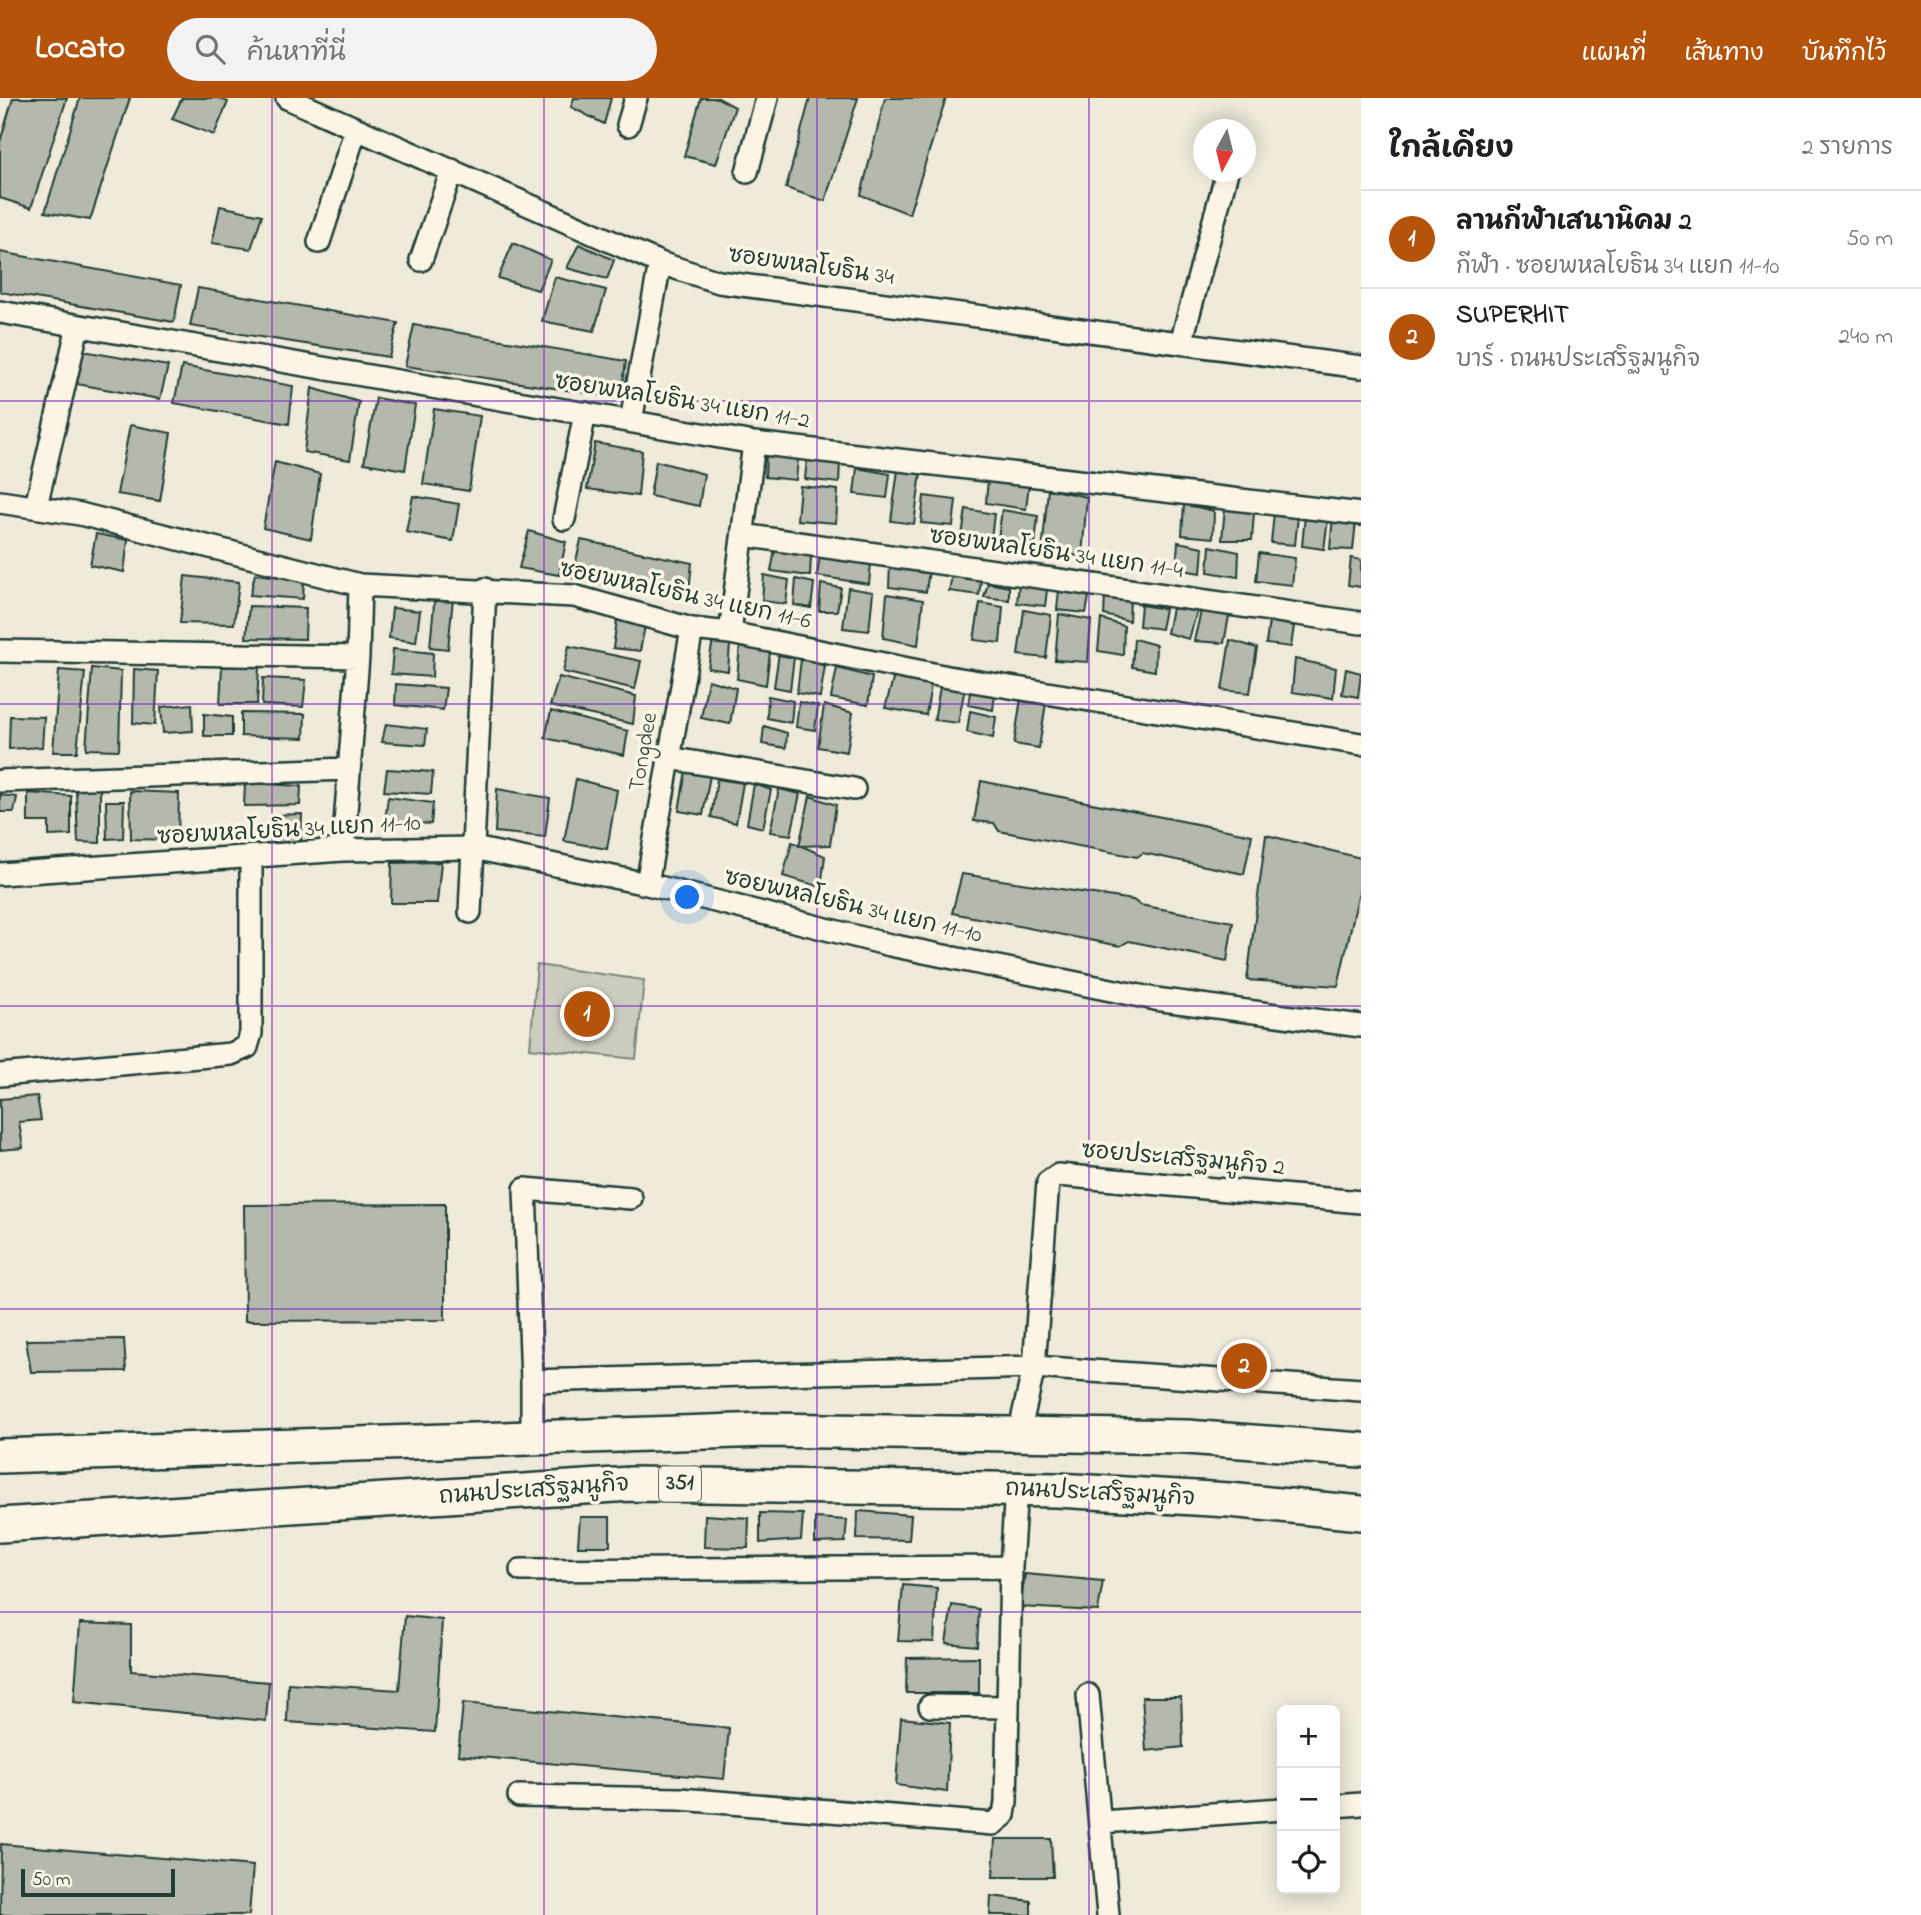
<!DOCTYPE html>
<html lang="th">
<head>
<meta charset="utf-8">
<style>
	body { margin:0; font-family:"Indie Flower","Playpen Sans Thai",sans-serif; background:#f2f2f2; color:#202124 }
	.controls { position:absolute; right:21px; bottom:21px; display:grid; overflow:hidden; border-radius:10px; box-shadow:0 4px 18px #0003 }
	.controls button { width:63px; height:63px; display:grid; place-items:center; padding:0; border:0; border-bottom:2px solid #e0e0e0; background:#fff; color:#202124; font:35px sans-serif }
	.compass { position:absolute; left:1193px; top:21px; width:63px; height:63px; border-radius:50%; background:#fff; box-shadow:0 4px 18px #0003; rotate:187deg }
	.scale { position:absolute; left:21px; bottom:18px; width:154px; box-sizing:border-box; padding-left:7px; border:4px solid #1f3d34; border-top:0; font-size:19px; line-height:24px; white-space:nowrap; color:#1f3d34; -webkit-text-stroke:5px #fcf5e5; paint-order:stroke }
	.you { position:absolute; left:688px; top:800px; width:24px; height:24px; margin:-18px; border:5px solid #fff; border-radius:50%; background:#1a73e8; box-shadow:0 0 0 10px #1a73e833 }
	.badge { display:grid; place-items:center; width:46px; height:46px; border-radius:50%; background:#b45309; color:#fff; font-size:23px; font-weight:700 }
	.pin { position:absolute; translate:-50% -50%; border:4px solid #fff; box-shadow:0 2px 7px #0006 }
	.list { margin:0; padding:0; list-style:none }
	h2 { display:flex; justify-content:space-between; align-items:center; height:91px; margin:0; padding:0 28px; font-size:30px }
	h2 small { font-size:23px; font-weight:400; color:#757577 }
	.list li { display:grid; grid-template-columns:46px 1fr auto; gap:21px; align-items:center; box-sizing:border-box; height:98px; padding:0 28px; border-top:2px solid #e0e0e0 }
	.list b { display:block; font-size:26px; white-space:nowrap }
	.list p { margin:0; font-size:23px; white-space:nowrap; color:#757577 }
	.list em { font-size:23px; font-style:normal; color:#757577 }
	.icon { flex:none; width:38px; height:38px; fill:none; stroke:currentColor; stroke-width:2; stroke-linecap:round; stroke-linejoin:round }
	.map { position:relative; flex:none; width:1361px; height:1817px; overflow:hidden }
	header { display:flex; align-items:center; gap:42px; box-sizing:border-box; height:98px; padding:0 35px; background:#b45309; color:#fff }
	header strong { font-size:33px }
	nav { display:flex; gap:38px; margin-inline-start:auto; font-size:24px }
	.search { width:490px; height:63px; background:#f2f2f2; display:flex; align-items:center; gap:18px; box-sizing:border-box; padding:0 24px; border-radius:38px; color:#757577; font-size:26px }
	main { display:flex }
	aside { flex:1; background:#fff }
	.map>svg:first-child { display:block }
</style>
</head>
<body>
<header>
<strong>Locato</strong>
<div class="search"><svg class="icon" aria-label="search" viewBox="0 0 24 24"><circle cx="10" cy="10" r="6"/><path d="M15 15l6 6"/></svg>ค้นหาที่นี่</div>
<nav><a>แผนที่</a><a>เส้นทาง</a><a>บันทึกไว้</a></nav>
</header>
<main>
<div class="map">
<svg width="1361" height="1817" viewBox="0 0 1361 1817">
	<rect width="100%" height="100%" fill="#efeada"/>
	<filter id="ink" filterUnits="userSpaceOnUse"><feTurbulence type="fractalNoise" baseFrequency=".0143" numOctaves="2"/><feDisplacementMap in="SourceGraphic" scale="14" xChannelSelector="R" yChannelSelector="G"/><feConvolveMatrix kernelMatrix="1 2 1 2 8 2 1 2 1" color-interpolation-filters="sRGB"/></filter>
	<g filter="url(#ink)">
		<path fill="#cccdbf" stroke="#76857a" stroke-width="2" d="M537,867L644,882L636,961L530,950Z"/>
		<path fill="#b5b9ad" stroke="#1f3d34" stroke-width="2" d="M13,0H67L31,110L0,100V44Z
			M80,0H130L90,122L45,114Z
			M182,0H219L228,4L214,37L172,21Z
			M574,0H611L604,26L571,9Z
			M701,0H718L735,9L716,66L684,58Z
			M810,0H858L825,103L786,90Z
			M885,0H946L909,116L861,97Z
			M220,108L262,117L251,151L212,145Z
			M513,145L551,162L538,192L498,180Z
			M579,146L614,162L607,181L567,170Z
			M0,154L181,187L174,224L0,194Z
			M555,179L606,192L594,233L542,223Z
			M198,190L398,225L389,259L190,228Z
			M414,227L626,263L621,300L405,268Z
			M83,253L168,268L160,301L77,286Z
			M182,268L293,288L289,326L174,305Z
			M312,290L359,304L350,362L304,354Z
			M376,300L415,307L405,372L364,365Z
			M434,311L480,318L469,393L423,386Z
			M130,327L171,335L160,403L117,396Z
			M595,345L642,353L638,398L587,391Z
			M766,356L798,361L796,382L765,379Z
			M807,360L840,364L839,385L805,381Z
			M656,363L704,376L699,408L650,398Z
			M275,364L320,376L311,441L263,430Z
			M857,370L890,376L887,400L854,396Z
			M898,372L921,375L914,426L891,423Z
			M988,380L1029,385L1026,411L986,405Z
			M800,388L838,392L836,425L797,422Z
			M1048,391L1087,399L1082,458L1042,455Z
			M413,398L459,406L453,443L406,434Z
			M924,398L956,402L953,428L921,425Z
			M1184,406L1214,413L1213,440L1182,437Z
			M1225,409L1254,414L1252,442H1222Z
			M966,411L994,416L991,441L962,438Z
			M1002,412L1038,418L1035,446L998,441Z
			M1274,415L1298,418L1295,447L1271,445Z
			M1305,418L1328,421L1324,451L1302,448Z
			M1333,418L1356,423L1353,452L1330,451Z
			M529,433L566,444L559,477L519,470Z
			M96,436L128,442L124,474L90,467Z
			M581,442L692,465L688,502L572,480Z
			M1178,444L1203,449L1201,475L1176,471Z
			M1210,448L1239,454L1238,479L1208,474Z
			M775,452L811,458L810,478L771,473Z
			M1259,455L1295,460L1292,487L1256,483Z
			M820,457L871,464L869,486L817,478Z
			M1351,460L1361,462V489L1348,487Z
			M890,466L929,472L926,494L889,489Z
			M255,476L304,482L303,501L250,497Z
			M764,477L789,482L786,506L762,503Z
			M185,478L239,484L234,526L180,525Z
			M952,478L981,482L979,497L949,493Z
			M796,481L814,485L811,510L794,507Z
			M988,485L1009,489V502L984,499Z
			M1019,485L1047,492L1045,508L1017,505Z
			M821,486L841,490L837,513H819Z
			M848,490L873,494L869,533L843,530Z
			M1059,492L1089,499L1086,515L1057,512Z
			M435,496L453,500L448,551L430,549Z
			M887,496L923,502L918,547L883,540Z
			M1105,497L1130,502L1129,523L1104,517Z
			M980,505L1003,509L1000,545L974,542Z
			M1141,507L1165,511L1161,531L1139,528Z
			M249,508L306,510L305,541L246,540Z
			M392,510L420,513L416,544L389,540Z
			M1172,510L1197,513L1189,541L1167,535Z
			M1024,512L1051,517L1046,560L1018,557Z
			M1201,513L1229,518L1224,545L1194,543Z
			M1059,516L1091,522L1088,564L1055,562Z
			M1101,521L1124,528L1123,557L1098,553Z
			M617,522L645,528L640,553L613,550Z
			M1269,523L1294,528L1291,549L1266,546Z
			M1134,541L1156,547L1155,573L1132,569Z
			M713,542L730,546L728,573L708,570Z
			M1230,542L1257,550L1250,595L1222,592Z
			M569,548L641,563L635,591L563,574Z
			M740,548L770,554L766,587L737,581Z
			M393,551L433,555L432,579L391,576Z
			M779,555L794,559L790,592L774,589Z
			M801,561L825,568L820,599L797,595Z
			M1295,561L1336,570L1333,600L1292,594Z
			M222,569H259L257,606H220Z
			M92,570L121,573L119,652L86,651Z
			M837,570L872,579L868,607L831,600Z
			M134,571L158,573L155,627L133,625Z
			M1346,571L1361,575L1358,599L1342,596Z
			M59,572L85,574L77,654H53Z
			M894,578L931,587L926,617L885,610Z
			M559,579L636,598L633,626L550,608Z
			M263,580L306,582L303,609L262,607Z
			M708,582L736,590L730,626L701,620Z
			M941,584L965,590L958,625L934,622Z
			M396,586L446,590L443,612L395,607Z
			M971,589L995,595L993,612L968,607Z
			M768,598L793,603L791,625L767,620Z
			M1021,600L1046,605L1039,650L1014,646Z
			M799,604L818,608L815,632L796,629Z
			M192,606L193,633L163,635L161,609Z
			M824,607L853,615L847,654L818,649Z
			M551,613L628,633L624,657L545,640Z
			M970,613L996,619L993,640L967,634Z
			M241,615L305,616L304,640L241,638Z
			M204,616L232,619V638H204Z
			M10,618L44,619L42,649L9,651Z
			M386,626L427,631L425,647L382,644Z
			M764,628L787,635L786,650L762,646Z
			M387,671L433,674L431,696L384,693Z
			M686,672L710,677L703,717L679,713Z
			M576,681L617,692L607,751L564,743Z
			M717,681L743,685L736,725L711,719Z
			M981,683L1252,737L1244,776L1143,755L1137,759L999,733L994,725L974,723Z
			M245,685L301,688L300,707L244,708Z
			M754,686L771,692L763,730L747,726Z
			M100,691V745L78,744L76,692Z
			M497,691L550,700L545,739L495,734Z
			M779,691L800,696L791,737L770,734Z
			M130,693L179,695L178,742L131,741Z
			M28,695L71,698V737L49,738V724H28Z
			M0,697L17,699L14,714H0Z
			M810,698L836,707L830,747L799,748Z
			M388,699L433,705L431,726L385,723Z
			M106,703H124L123,740L107,741Z
			M302,716L301,745L273,746V717Z
			M1266,737L1361,760V785L1338,888L1247,882Z
			M792,744L825,758L821,789L783,778Z
			M441,764L437,805H391L392,765Z
			M962,776L1133,802L1140,807L1233,824L1227,863L1129,843L1120,848L952,815Z
			M37,998L41,1022L19,1024L23,1050L0,1052V1001Z
			M445,1106V1222L245,1223L244,1107Z
			M124,1241L126,1273L31,1274L26,1242Z
			M858,1413L911,1417L909,1442L857,1441Z
			M760,1415L803,1416L801,1442L760,1445Z
			M705,1417L749,1420L748,1450L704,1449Z
			M580,1419H610V1448H578Z
			M815,1420L847,1422L845,1444L815,1445Z
			M1025,1476L1103,1483L1098,1513L1020,1509Z
			M903,1487L937,1490L934,1544L898,1543Z
			M952,1507L979,1511L977,1548L946,1545Z
			M405,1518L442,1522L435,1634L287,1624L288,1585L399,1592Z
			M80,1525L131,1527V1573L269,1584L266,1623L74,1604Z
			M979,1559V1595H906L907,1560Z
			M1142,1599H1181L1183,1649L1146,1653Z
			M463,1605L729,1630L724,1681L458,1657Z
			M901,1620L950,1625L947,1694L896,1687Z
			M995,1741H1051L1053,1779H993Z
			M1,1746L253,1768L249,1817H0Z
			M991,1798L1031,1803V1817H990Z"/>
		<g fill="none" stroke-linecap="round" stroke-linejoin="round">
			<defs>
				<path id="street" d="M287,0L660,165L719,184L1361,269
					M628,27L636,0
					M747,74L767,0
					M319,144L356,31
					M421,162L452,72
					M0,214L754,345L1361,416
					M1181,245L1227,74
					M631,323L660,165
					M0,404L80,416L360,487L574,498L692,531L730,535L948,579L1361,646
					M36,408L78,228
					M564,421L585,315
					M743,437L1361,525
					M730,535L754,345
					M0,553L358,559
					M669,660L854,691
					M0,683L349,671
					M343,752L358,559L360,487
					M0,776L343,752L474,750L647,786L890,847L1062,882L1155,901L1361,928
					M647,786L692,531
					M470,814L485,491
					M0,977L231,956L247,949L251,935V761
					M532,1283L525,1091L631,1100
					M1019,1336L1034,1269L1048,1084L1058,1077L1361,1104
					M532,1341V1283L1034,1269L1361,1292
					M521,1472L1011,1469
					M1088,1597L1108,1817
					M930,1608L1007,1609
					M519,1698L680,1701L993,1726L1004,1717L1006,1704L1011,1469L1016,1390
					M1335,1708L1361,1706
					M1102,1724L1282,1711"/>
				<path id="primary" d="M0,1358L767,1332L1187,1339L1361,1352
					M0,1427L631,1386L1057,1392L1229,1402L1361,1415"/>
			</defs>
			<use href="#street" stroke="#1f3d34" stroke-width="26"/>
			<use href="#primary" stroke="#1f3d34" stroke-width="38"/>
			<use href="#street" stroke="#fcf5e5" stroke-width="21"/>
			<use href="#primary" stroke="#fcf5e5" stroke-width="33"/>
		</g>
	</g>
	<path fill="none" stroke="#7b2cbf" stroke-width="2" stroke-opacity="0.55" d="M272,0V1817M544,0V1817M817,0V1817M1089,0V1817M0,303H1361M0,606H1361M0,908H1361M0,1211H1361M0,1514H1361"/>
	<g text-anchor="middle" dominant-baseline="central" stroke-width="7" stroke-linejoin="round" paint-order="stroke">
		<rect fill="#fcf5e5" stroke="#617469" stroke-width="2" x="659" y="1368.5" width="42" height="35" rx="5"/>
		<g font-size="21" font-weight="bold" fill="#1f3d34">
			<text x="680" y="1386">351</text>
		</g>
		<g font-size="23" fill="#1f3d34" stroke="#fcf5e5">
			<text transform="translate(811 169) rotate(8)">ซอยพหลโยธิน 34</text>
			<text transform="translate(682 304) rotate(9)">ซอยพหลโยธิน 34 แยก 11-2</text>
			<text transform="translate(1056 456) rotate(8)">ซอยพหลโยธิน 34 แยก 11-4</text>
			<text transform="translate(685 498) rotate(12)">ซอยพหลโยธิน 34 แยก 11-6</text>
			<text transform="translate(644 654) rotate(-80)">Tongdee</text>
			<text transform="translate(289 733) rotate(-3)">ซอยพหลโยธิน 34 แยก 11-10</text>
			<text transform="translate(853 809) rotate(13)">ซอยพหลโยธิน 34 แยก 11-10</text>
			<text transform="translate(1183 1062) rotate(5)">ซอยประเสริฐมนูกิจ 2</text>
			<text transform="translate(534 1393) rotate(-4)">ถนนประเสริฐมนูกิจ</text>
			<text transform="translate(1100 1396) rotate(3)">ถนนประเสริฐมนูกิจ</text>
		</g>
	</g>
</svg>
<div class="controls">
<button>+</button>
<button>−</button>
<button><svg class="icon" aria-label="locate" viewBox="0 0 24 24"><circle cx="12" cy="12" r="6"/><path d="M12 2v4M12 18v4M2 12h4M18 12h4"/></svg></button>
</div>
<svg class="compass" viewBox="-18 -18 36 36"><path d="M0-13l5 13h-10z" fill="#e53935"/><path d="M0 13l5-13h-10z" fill="#757577"/></svg>
<div class="scale">50 m</div>
<div class="you"></div>
<div class="pin badge" style="left:587px;top:916px">1</div>
<div class="pin badge" style="left:1244px;top:1268px">2</div>
</div>
<aside>
<h2>ใกล้เคียง<small>2 รายการ</small></h2>
<ul class="list">
<li><span class="badge">1</span><div><b>ลานกีฬาเสนานิคม 2</b><p>กีฬา · ซอยพหลโยธิน 34 แยก 11-10</p></div><em>50 m</em></li>
<li><span class="badge">2</span><div><b>SUPERHIT</b><p>บาร์ · ถนนประเสริฐมนูกิจ</p></div><em>240 m</em></li>
</ul>
</aside>
</main>
</body>
</html>
